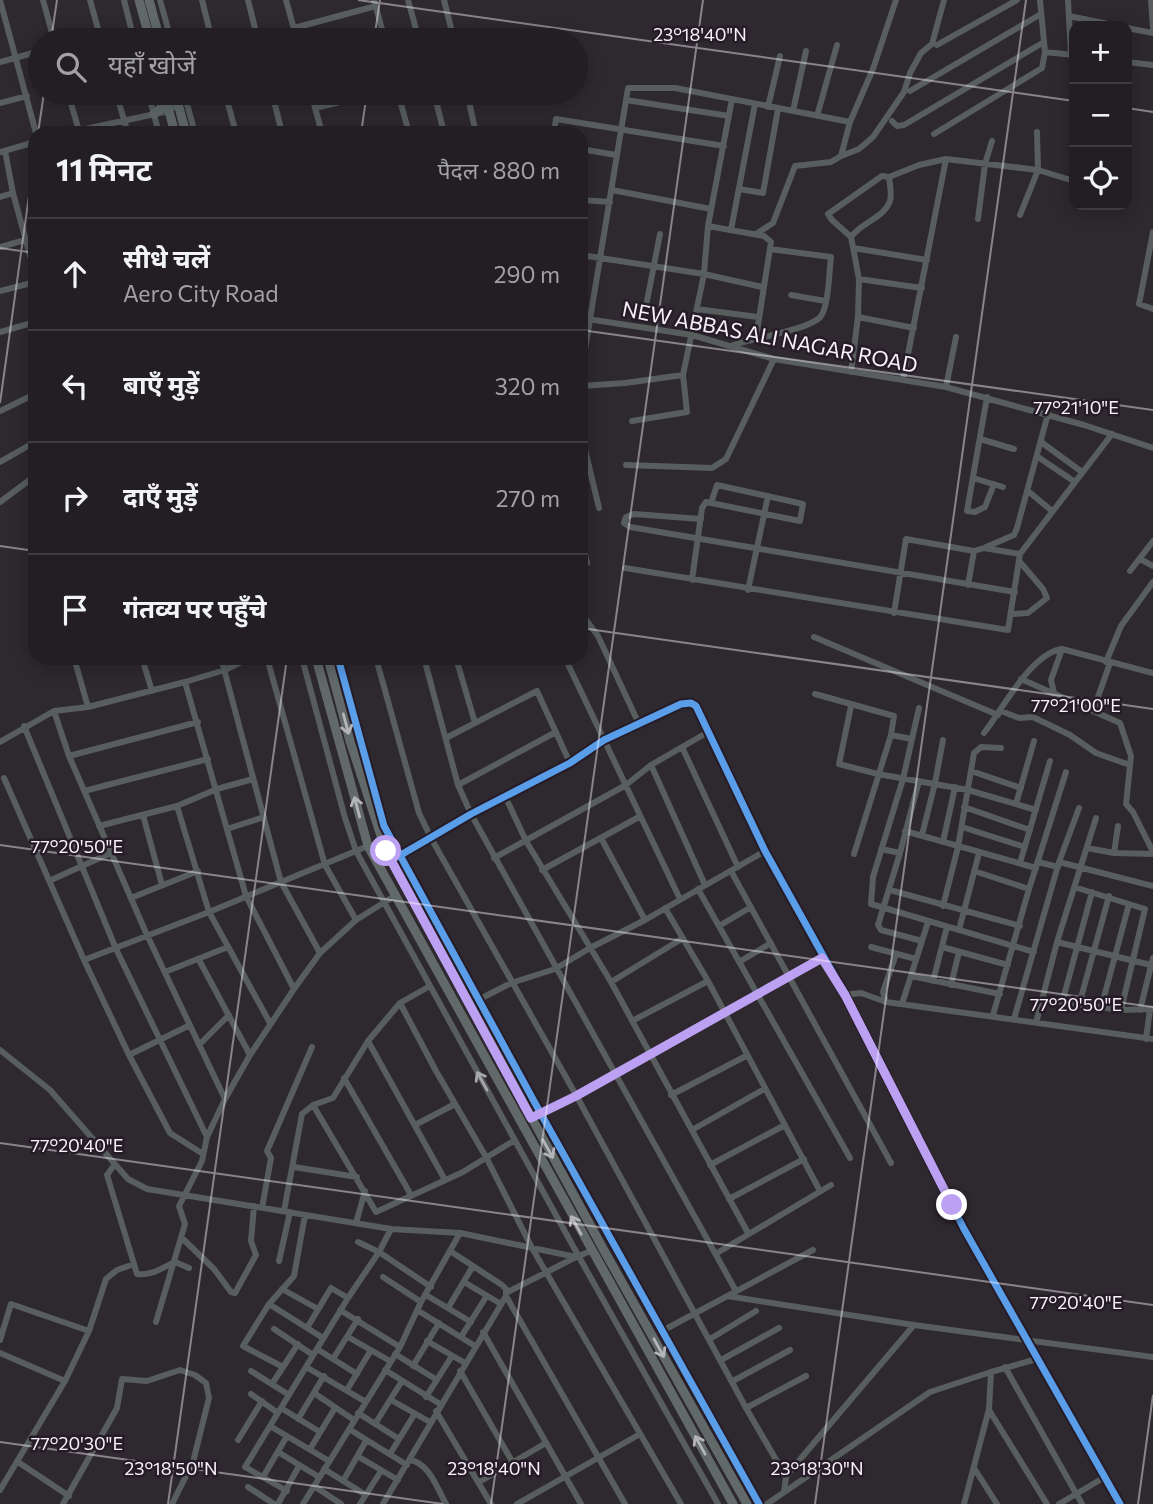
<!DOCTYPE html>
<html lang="hi">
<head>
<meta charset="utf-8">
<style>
	body { margin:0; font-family:Commissioner,"Noto Sans Devanagari",sans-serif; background:#2e2b30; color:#f1f3f6 }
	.controls { position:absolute; right:21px; top:21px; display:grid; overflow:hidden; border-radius:14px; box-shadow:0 4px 18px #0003 }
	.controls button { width:63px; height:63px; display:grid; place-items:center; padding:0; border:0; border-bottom:2px solid #3f3c41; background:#221e23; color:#f1f3f6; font:35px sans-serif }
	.stop { position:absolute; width:21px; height:21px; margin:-16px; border:5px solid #bca0f2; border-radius:50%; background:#fff }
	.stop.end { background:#bca0f2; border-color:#fff; box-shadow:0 2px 7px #0008 }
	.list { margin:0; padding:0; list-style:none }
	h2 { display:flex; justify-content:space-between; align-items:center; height:91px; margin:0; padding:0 28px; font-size:30px }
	h2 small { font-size:23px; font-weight:400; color:#a2a2a6 }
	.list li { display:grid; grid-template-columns:46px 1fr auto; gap:21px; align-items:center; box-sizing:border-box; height:112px; padding:0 28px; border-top:2px solid #3f3c41 }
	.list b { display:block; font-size:26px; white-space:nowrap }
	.list p { margin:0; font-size:23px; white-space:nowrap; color:#a2a2a6 }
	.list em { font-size:23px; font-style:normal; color:#a2a2a6 }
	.icon { flex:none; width:38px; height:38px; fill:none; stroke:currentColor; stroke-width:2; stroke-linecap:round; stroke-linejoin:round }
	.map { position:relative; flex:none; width:1153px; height:1504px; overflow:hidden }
	.search { position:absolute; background:#221e23; box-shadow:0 4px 18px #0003; left:28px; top:28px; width:560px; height:77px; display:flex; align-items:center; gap:18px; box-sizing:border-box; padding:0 24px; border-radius:38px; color:#a2a2a6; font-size:26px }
	.panel { position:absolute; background:#221e23; box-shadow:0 4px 18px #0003; left:28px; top:126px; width:560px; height:539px; border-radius:21px }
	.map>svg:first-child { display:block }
</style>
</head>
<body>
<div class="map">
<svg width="1153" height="1504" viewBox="0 0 1153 1504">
	<rect width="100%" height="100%" fill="#2e282f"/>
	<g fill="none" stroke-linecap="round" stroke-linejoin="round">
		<path stroke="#575e5d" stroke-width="6" d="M0,0L36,133
			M43,0L54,40
			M90,0L101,40
			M124,0L134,40
			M160,0L171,40
			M202,0L212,40
			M248,0L258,40
			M286,0L297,40
			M374,0L385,40
			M408,0L419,40
			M444,0L454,40
			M1068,0L1071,55
			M1151,0L1153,28
			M1069,16L1118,26
			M294,28L376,6
			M1127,28L1153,33
			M408,40L451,30
			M937,45L1017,0
			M1045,52L1074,55
			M0,62L40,51
			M1127,62L1153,65
			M910,91L1041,14
			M68,93L79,131
			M116,93L128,133
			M148,93L159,133
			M184,93L195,133
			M225,93L236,133
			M272,93L282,133
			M311,93L322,133
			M398,93L409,133
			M434,93L444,133
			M467,93L476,133
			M626,100L729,116
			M0,103L27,96
			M768,107L780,56
			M315,108L378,93
			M793,111L806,51
			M817,116L837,45
			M892,121L897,126L904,125L1044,42
			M67,133L169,111L178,103L219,93
			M554,133L556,119L724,146
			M934,134L1042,68L1045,52L1040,0
			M581,149L616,155
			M5,151L13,193L35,274
			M0,152L35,142
			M841,156L859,149L873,137L904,92L910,73L921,53L932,44L944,0
			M739,189L763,193L778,109
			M612,190L711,209
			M0,197L13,193
			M581,200L610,202
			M1020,215L1038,170L1037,132
			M978,219L985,164L992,141
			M708,226L764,236L771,242L756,338
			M731,230L755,104
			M1153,232L1139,304L1153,309
			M756,234L773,223L795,166L831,162L841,156L850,122L873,69L896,0
			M851,237C860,223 884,218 890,201C892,195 890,184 889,177
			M0,247L25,240
			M853,248L927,260
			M581,255L704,274L762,287
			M859,279L922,288
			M0,291L35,282
			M791,295L825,301
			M647,301L660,234
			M697,309L758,317
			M858,317L914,328
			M581,318L692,335L774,359L946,387L1084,425L1153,448
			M0,332L35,322
			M733,345C751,339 812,329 821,316C829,304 829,272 831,257L770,249
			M851,372L858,317L859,279L851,237L832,220L828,214L882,176L889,177L919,165L946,159L1038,170L1074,181
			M581,374L628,88H675L850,122
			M903,380L946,159
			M581,386L625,383L683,375L704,274L708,226L732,99
			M946,387L956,337
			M987,397L967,511L975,512L985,507L994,484
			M0,411L35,394
			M632,421L687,412L683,375
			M581,433L599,508
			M980,439L1014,449
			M1041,442L1082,472
			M1038,457L1075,482
			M0,462L35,442
			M626,465L712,468L726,459L774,359
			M973,478L1003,487
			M1028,491L1052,511
			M0,502L35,476
			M701,519L634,514L626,517L624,523L630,527L1015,592
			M581,537L587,563
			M986,547L1014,535L1017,528L1048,414
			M1140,559L1153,566
			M625,568L1008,630L1020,554
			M1130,571L1153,541
			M692,580L702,508L706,502L800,521L803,504L717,485L711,503
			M968,585L974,551
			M748,590L768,496
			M581,613L598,636L639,724
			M894,613L906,539L974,551L984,548L1020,554L1112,434
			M1012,614L1028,613L1047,598L1043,589L1020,562
			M814,637L998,715
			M74,658L88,707
			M142,658L152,691
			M221,658L281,882L320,953
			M267,658L325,865L356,920
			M302,658L345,818L356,851L579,1257L718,1504
			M338,658L384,826L390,837L541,1114L759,1504
			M376,658L419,813L431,838L576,1095L746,1408L806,1376
			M424,658L458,785L471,814L736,1291
			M456,658L475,723
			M565,658L680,899
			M1106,662L1121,626L1153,582
			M1021,679L1120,723L1131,756L1126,804L1133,812L1153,852
			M185,682L246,896L294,989
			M1054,693L1051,680L1062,649
			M815,694L894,716L891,735L854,854
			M851,706L839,764L878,774L968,790L1036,810
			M919,708L903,779L873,877L871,904L1034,952
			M54,711L69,756L147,935L225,1099
			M1001,711L1019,718L1033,717L1070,735L1096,753L1130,765
			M1093,711L1110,663
			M24,726L116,949L207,1137
			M984,733C1002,710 1031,653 1062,649L1153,673
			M891,735L912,739
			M446,738L537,691L570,763
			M0,742L54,711L88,707L185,682L225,670L249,658
			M682,747L738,867
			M69,756L198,722
			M651,765L705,885
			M971,771L1021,788
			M4,778L84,960L129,1055L170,1133L203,1154
			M919,781L900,853L878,925L881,930L922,941
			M458,785L556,732
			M84,791L208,759
			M505,796L526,841L611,982L748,1233
			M1016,804L1034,741
			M177,806L209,912L270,1023
			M964,807L1030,830
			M143,815L162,885
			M99,826L177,806L217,789L253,779
			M962,827L1025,847
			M227,829L264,817
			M905,831L1036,868
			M922,835L935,783L943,740
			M601,838L645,920
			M943,842L955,787
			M1087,848L1114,853L1153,854
			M881,849L900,853
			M1114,853L1118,826
			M399,856L471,814L570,763L604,740L681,704L691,703L696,706L765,851L845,995L964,1229L1120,1504
			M494,858L626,785L651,765L708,732
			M1038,862L1058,867
			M1059,862L1153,886
			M1020,863L1050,761
			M542,870L639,817
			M731,871L891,1163
			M974,871L1029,889
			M51,880L111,853
			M1074,887L1145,909L1121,1010
			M698,889L850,1158
			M890,890L1020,926
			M131,898L198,871
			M943,906L958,847L974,753L981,747L1001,748
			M665,908L708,981L820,1191
			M719,926L751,907
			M959,930L979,853
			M1057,942L1151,965
			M871,947L916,959
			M942,947L1008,965
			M84,960L209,912L368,846
			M199,960L250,1055
			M739,962L771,943
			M165,972L228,947
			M911,976L1000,994
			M933,981L947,927
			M611,982L683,938
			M951,985L959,952
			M845,995L861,993L886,1002L1153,1039
			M1041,999L1121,1010L1153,1009
			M478,1000L511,983L555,969L590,948L645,920L765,851
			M886,1002L883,992L896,954
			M400,1003L436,1071L486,1157L532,1248L681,1504
			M1062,1003L1092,892
			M902,1004L928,922
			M1079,1005L1109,896
			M1101,1008L1129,904
			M1140,1010L1153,958
			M993,1015L1029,889L1066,772
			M1014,1019L1059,862L1079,808
			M632,1021L708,981
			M1036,1023L1057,942L1096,818
			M1146,1039L1150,1009
			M368,1041L445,1180
			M199,1045L229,1015
			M0,1050L50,1090L128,1179L147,1189L391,1229L460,1233L576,1257
			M129,1055L190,1025
			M344,1078L411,1195
			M671,1095L746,1056
			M313,1105L376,1212L463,1172L515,1140
			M540,1115L822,958
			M415,1125L455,1104
			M692,1130L764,1089
			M115,1164L107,1175L134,1264
			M710,1165L785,1125
			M294,1167L357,1177
			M729,1199L804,1159
			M262,1208L271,1158L267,1151L312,1047
			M284,1211L302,1114L313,1105L333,1098L368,1041L400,1003L430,986
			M356,1223L365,1191
			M182,1238L214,1269L231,1292L235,1293L256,1255L251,1241L254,1206
			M358,1242L379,1252L431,1287
			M717,1253L831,1185
			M279,1261L290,1212
			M383,1277L421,1302
			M464,1282L501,1304
			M282,1289L318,1309
			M506,1293L576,1257L591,1251
			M426,1295L471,1322
			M506,1296L625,1504
			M727,1296L914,1325L1153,1357
			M269,1304L323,1338
			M448,1308L473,1266
			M340,1310L400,1347
			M417,1310L475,1346
			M156,1322L185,1224L179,1206L202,1161L207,1137L225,1099L250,1055L294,989L320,953L356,920L396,895
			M307,1328L331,1288L348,1298
			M274,1329L313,1355
			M662,1331L813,1250
			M483,1332L581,1504
			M348,1337L390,1361
			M461,1337L486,1297
			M710,1339L756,1311
			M0,1340L11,1304L89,1331
			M427,1341L465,1363
			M317,1349L357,1374
			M0,1353L65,1381
			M395,1354L437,1380
			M333,1359L358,1319
			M721,1360L779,1328
			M413,1366L439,1323
			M283,1367L243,1346L269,1304L294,1276L305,1215
			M306,1367L366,1402
			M1005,1367L1082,1504
			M385,1370L440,1404
			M251,1371L289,1395
			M460,1371L513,1463
			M733,1381L790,1350
			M272,1384L298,1344
			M347,1390L371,1350
			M314,1393L354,1420
			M251,1394L278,1413
			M426,1397L452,1356
			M391,1400L430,1422
			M281,1408L320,1432
			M746,1408L786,1477
			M989,1410L1047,1504
			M436,1411L491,1504
			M358,1413L399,1439
			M298,1419L324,1376
			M375,1424L402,1381
			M270,1426L329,1461
			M349,1429L407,1465
			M238,1440L262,1401
			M310,1449L335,1408
			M278,1452L319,1477
			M390,1454L414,1415
			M359,1457L398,1480
			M410,1460C429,1463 437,1488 446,1504
			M18,1462L69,1496
			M974,1468L997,1504
			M324,1469L366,1495
			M263,1477L287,1436
			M343,1481L366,1441
			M479,1482L546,1443
			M314,1486L341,1504
			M248,1487L274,1504
			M0,1490L65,1381L89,1331L106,1279L117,1270L134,1264L137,1274C151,1276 162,1268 175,1262L189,1268
			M287,1491L245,1467L348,1298L379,1252L391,1229
			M784,1492L786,1477L791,1470L914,1325
			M63,1504L117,1408L122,1379L147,1381L180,1370L195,1375L206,1383L209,1398L193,1462L172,1504
			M278,1504L299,1466
			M303,1504L400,1347L421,1302L460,1233
			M360,1504L381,1471
			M383,1504L506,1296V1289L502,1285L450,1251
			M517,1504L640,1434
			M767,1504L930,1392L991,1372
			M964,1504L989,1409L991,1372L1037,1359
			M1059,1504L1105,1477"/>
		<path stroke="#616969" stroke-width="9" d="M139,0L150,40
			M149,0L160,40
			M164,93L175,133
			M175,93L186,133
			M154,114L167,103
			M316,658L368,846L733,1504
			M328,658L350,741L386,851L606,1254L747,1504"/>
		<defs>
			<path id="cycleway" d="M338,658L384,826L390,837L541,1114L759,1504
				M399,856L471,814L570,763L604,740L681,704L691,703L696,706L765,851L845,995L964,1229L1120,1504"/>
		</defs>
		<use href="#cycleway" stroke="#261c28" stroke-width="11"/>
		<use href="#cycleway" stroke="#5a9eea" stroke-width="7"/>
	</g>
	<defs><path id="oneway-shaft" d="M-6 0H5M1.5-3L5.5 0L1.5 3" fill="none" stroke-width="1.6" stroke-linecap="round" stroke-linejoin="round" transform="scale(1.75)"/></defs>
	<g stroke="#b5b4b9">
		<use href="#oneway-shaft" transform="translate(346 724) rotate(75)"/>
		<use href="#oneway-shaft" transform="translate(357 807) rotate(-105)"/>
		<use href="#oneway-shaft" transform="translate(548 1149) rotate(61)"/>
		<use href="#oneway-shaft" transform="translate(576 1225) rotate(-119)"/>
		<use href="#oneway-shaft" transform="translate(659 1348) rotate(61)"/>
		<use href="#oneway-shaft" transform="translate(700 1445) rotate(-119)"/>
	</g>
	<use stroke="#a8a8ac" href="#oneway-shaft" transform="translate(482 1081) rotate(-119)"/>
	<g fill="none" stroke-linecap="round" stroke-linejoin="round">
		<path stroke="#bca0f2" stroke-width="9" d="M386,851L531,1118L576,1096L822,958L845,995L952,1205"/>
	</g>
	<path fill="none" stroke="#f9f1fa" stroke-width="2" stroke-opacity="0.45" d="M358,0L1074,101M51,40L57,0M374,40L380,0M1127,108L1153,112M38,133L44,93M361,133L367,93M0,248L35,253M581,330L1153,410M0,403L35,153M0,546L35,551M581,628L1153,709M0,845L1153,1007M0,1143L1153,1305M0,1442L443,1504M168,1504L287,658M491,1504L703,0M815,1504L1026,0M1138,1504L1153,1395"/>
	<g text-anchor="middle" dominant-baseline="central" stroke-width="5" stroke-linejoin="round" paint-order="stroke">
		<g font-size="21" fill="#f9f1fa" stroke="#261c28">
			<text transform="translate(770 336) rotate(11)">NEW ABBAS ALI NAGAR ROAD</text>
		</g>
	</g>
	<g font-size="18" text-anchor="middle" fill="#f9f1fa" stroke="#261c28" stroke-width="5" stroke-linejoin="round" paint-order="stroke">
		<text x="700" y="41">23°18'40"N</text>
		<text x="1076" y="414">77°21'10"E</text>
		<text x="1076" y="712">77°21'00"E</text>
		<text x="77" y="853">77°20'50"E</text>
		<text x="1076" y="1011">77°20'50"E</text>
		<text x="77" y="1152">77°20'40"E</text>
		<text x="1076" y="1309">77°20'40"E</text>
		<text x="77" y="1450">77°20'30"E</text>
		<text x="171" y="1475">23°18'50"N</text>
		<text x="494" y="1475">23°18'40"N</text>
		<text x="817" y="1475">23°18'30"N</text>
	</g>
</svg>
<div class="controls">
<button>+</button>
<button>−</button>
<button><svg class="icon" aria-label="locate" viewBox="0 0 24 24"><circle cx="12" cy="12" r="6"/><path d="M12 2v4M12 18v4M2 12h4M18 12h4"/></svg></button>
</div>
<div class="stop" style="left:386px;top:851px"></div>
<div class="stop end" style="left:952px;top:1205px"></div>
<div class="search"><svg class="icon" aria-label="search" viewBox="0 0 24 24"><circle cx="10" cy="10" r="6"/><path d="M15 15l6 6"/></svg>यहाँ खोजें</div>
<section class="panel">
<h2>11 मिनट<small>पैदल · 880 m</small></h2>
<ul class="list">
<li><svg class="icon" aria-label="ahead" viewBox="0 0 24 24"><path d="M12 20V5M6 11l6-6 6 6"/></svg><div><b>सीधे चलें</b><p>Aero City Road</p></div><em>290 m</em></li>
<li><svg class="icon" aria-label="left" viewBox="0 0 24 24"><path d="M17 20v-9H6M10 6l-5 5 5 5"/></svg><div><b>बाएँ मुड़ें</b></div><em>320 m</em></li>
<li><svg class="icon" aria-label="right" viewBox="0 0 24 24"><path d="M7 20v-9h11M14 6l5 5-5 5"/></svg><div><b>दाएँ मुड़ें</b></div><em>270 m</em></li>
<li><svg class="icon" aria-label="arrive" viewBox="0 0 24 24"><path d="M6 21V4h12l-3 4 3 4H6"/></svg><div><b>गंतव्य पर पहुँचे</b></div></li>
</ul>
</section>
</div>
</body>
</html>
